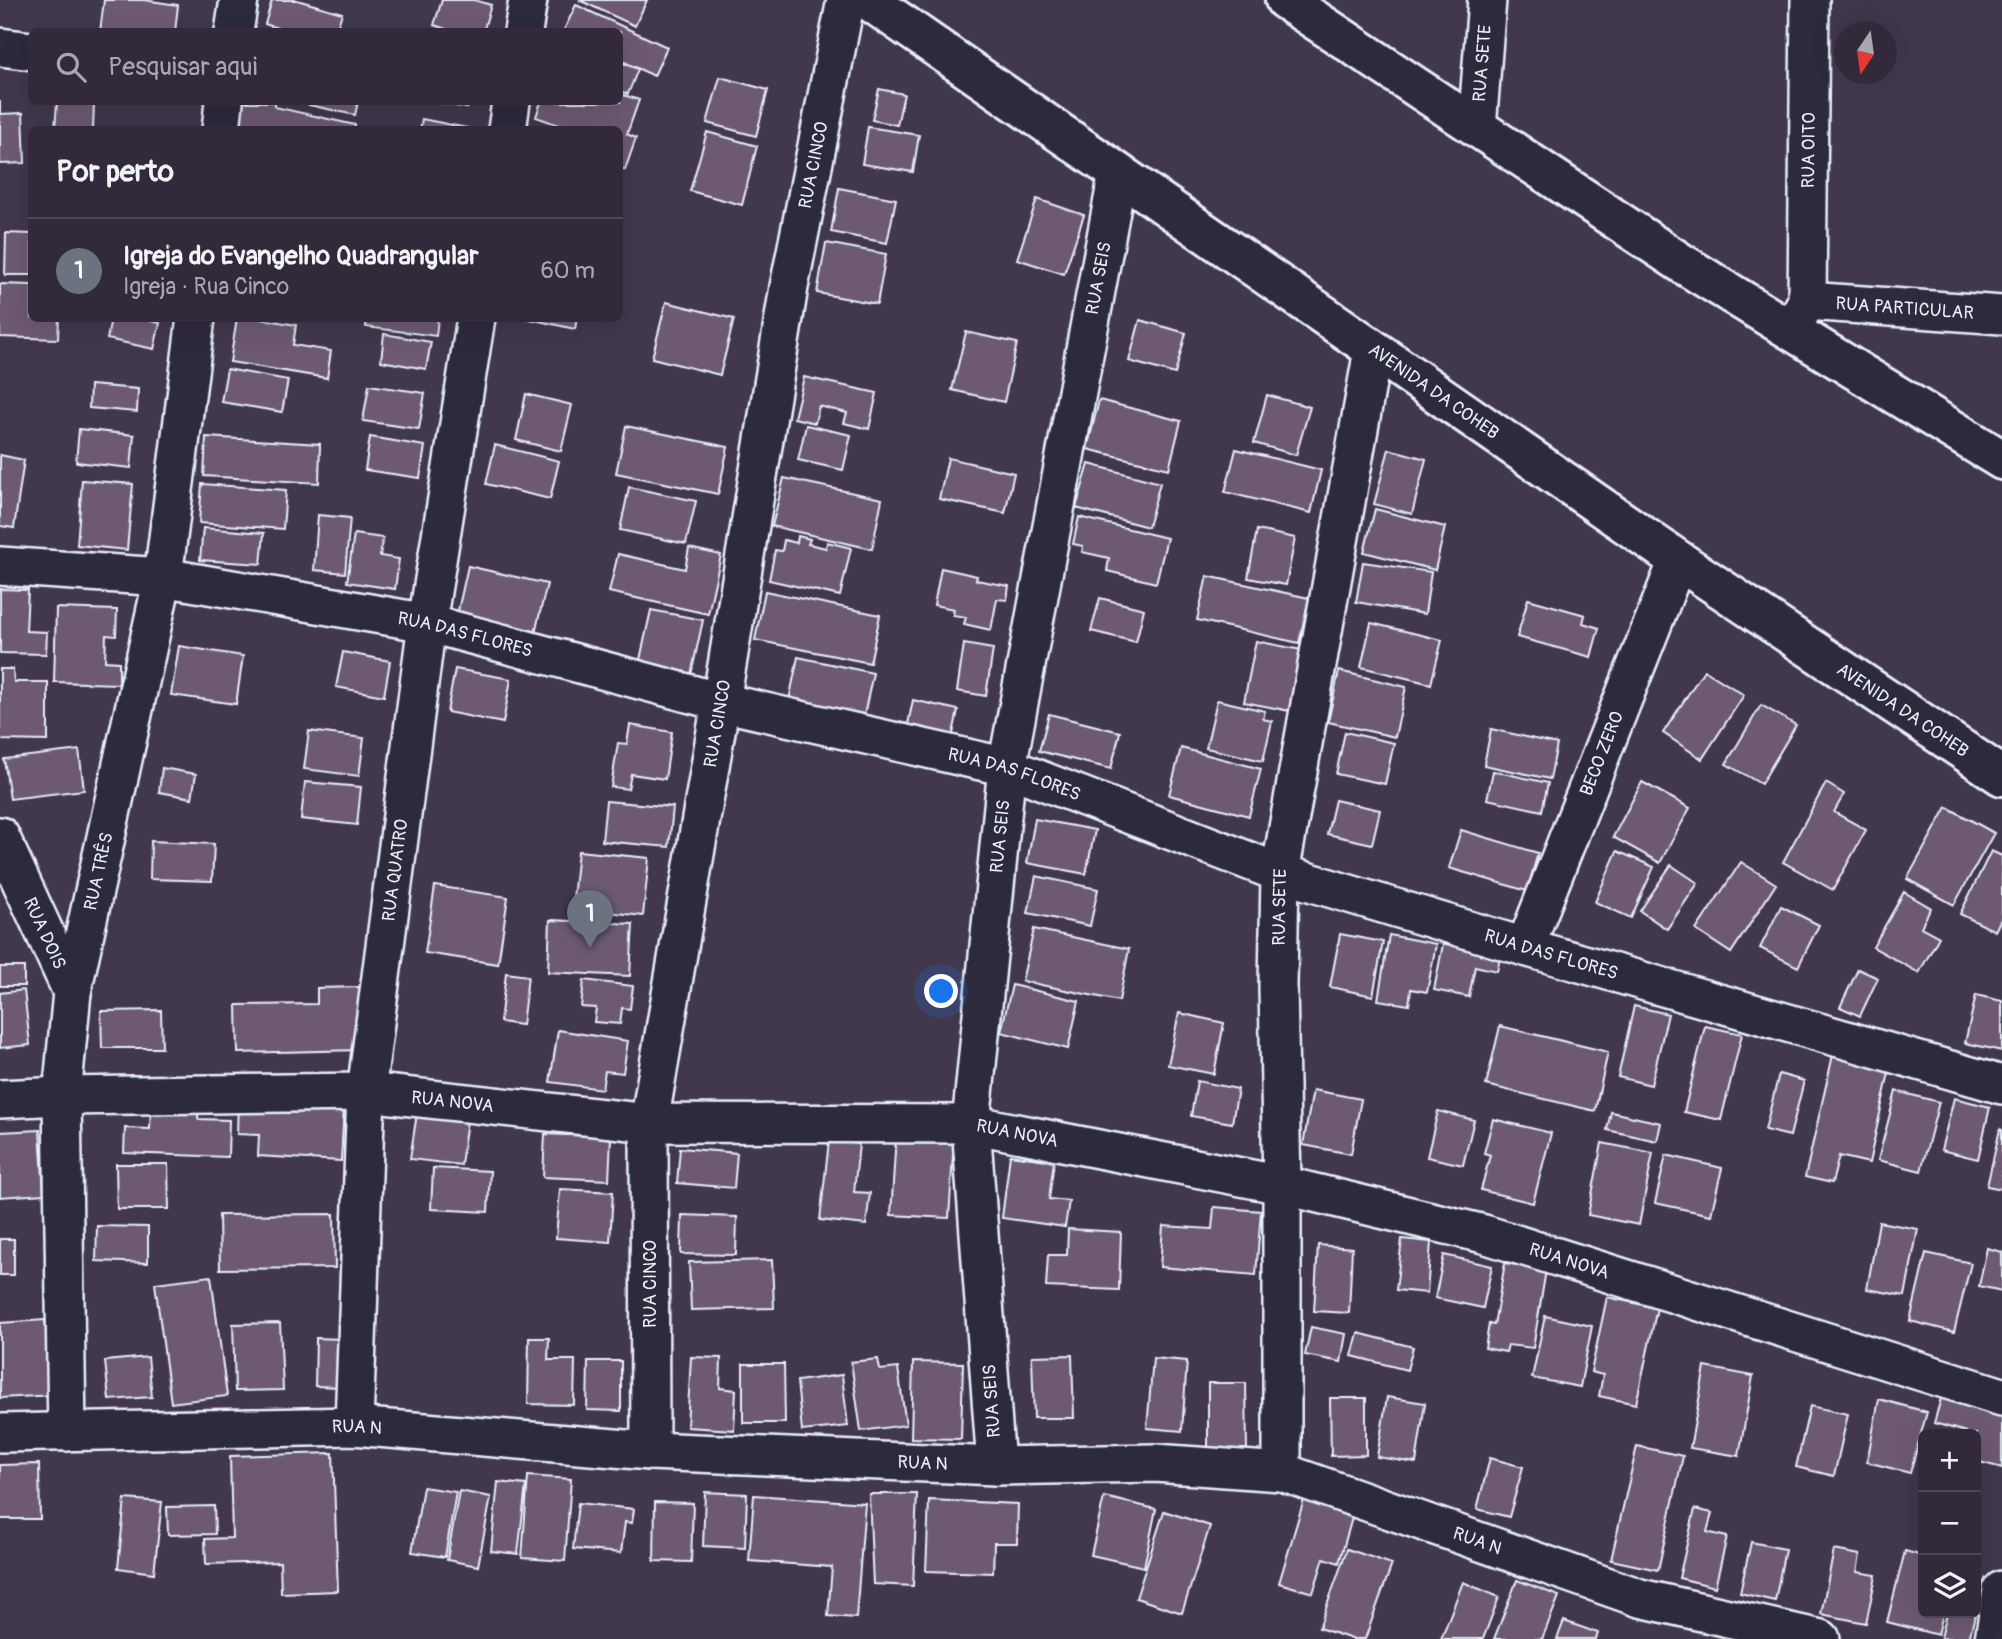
<!DOCTYPE html>
<html lang="pt">
<head>
<meta charset="utf-8">
<style>
	body { margin:0; font-family:Pangolin,sans-serif; background:#3a3242; color:#f1f3f6 }
	.controls { position:absolute; right:21px; bottom:21px; display:grid; overflow:hidden; border-radius:10px; box-shadow:0 7px 28px #0002 }
	.controls button { width:63px; height:63px; display:grid; place-items:center; padding:0; border:0; border-bottom:2px solid #4d4654; background:#322a3a; color:#f1f3f6; font:35px sans-serif }
	.compass { position:absolute; left:1834px; top:21px; width:63px; height:63px; border-radius:50%; background:#322a3a; box-shadow:0 7px 28px #0002; rotate:193deg }
	.you { position:absolute; left:942px; top:992px; width:24px; height:24px; margin:-18px; border:5px solid #fff; border-radius:50%; background:#1a73e8; box-shadow:0 0 0 10px #1a73e833 }
	.badge { display:grid; place-items:center; width:46px; height:46px; border-radius:50%; background:#ffd166; color:#fff; font-size:23px; font-weight:700 }
	.pin { position:absolute; translate:-50% -58px; filter:drop-shadow(0 2px 4px #0008) }
	.pin::after { content:''; position:absolute; top:37px; width:24px; height:21px; background:inherit; clip-path:polygon(0 0,100% 0,50% 100%) }
	.list { margin:0; padding:0; list-style:none }
	h2 { display:flex; justify-content:space-between; align-items:center; height:91px; margin:0; padding:0 28px; font-size:30px }
	h2 small { font-size:23px; font-weight:400; color:#a8a7af }
	.list li { display:grid; grid-template-columns:46px 1fr auto; gap:21px; align-items:center; box-sizing:border-box; height:105px; padding:0 28px; border-top:2px solid #4d4654 }
	.list b { display:block; font-size:26px; white-space:nowrap }
	.list p { margin:0; font-size:23px; white-space:nowrap; color:#a8a7af }
	.list em { font-size:23px; font-style:normal; color:#a8a7af }
	.icon { flex:none; width:38px; height:38px; fill:none; stroke:currentColor; stroke-width:2; stroke-linecap:round; stroke-linejoin:round }
	.map { position:relative; flex:none; width:2002px; height:1639px; overflow:hidden }
	.search { position:absolute; background:#322a3a; box-shadow:0 7px 28px #0002; left:28px; top:28px; width:595px; height:77px; display:flex; align-items:center; gap:18px; box-sizing:border-box; padding:0 24px; border-radius:10px; color:#a8a7af; font-size:26px }
	.panel { position:absolute; background:#322a3a; box-shadow:0 7px 28px #0002; left:28px; top:126px; width:595px; height:196px; border-radius:10px }
	.map>svg:first-child { display:block }
</style>
</head>
<body>
<div class="map">
<svg width="2002" height="1639" viewBox="0 0 2002 1639">
	<rect width="100%" height="100%" fill="#42384d"/>
	<filter id="ink" filterUnits="userSpaceOnUse"><feTurbulence type="fractalNoise" baseFrequency=".0143" numOctaves="2"/><feDisplacementMap in="SourceGraphic" scale="14" xChannelSelector="R" yChannelSelector="G"/><feConvolveMatrix kernelMatrix="1 2 1 2 8 2 1 2 1" color-interpolation-filters="sRGB"/></filter>
	<g filter="url(#ink)">
		<path fill="#6d5a72" stroke="#e8f1f8" stroke-width="2" d="M104,0H144L178,5L175,32H100Z
			M272,0H297L342,13L336,32H290L265,24Z
			M442,0H474L491,5L483,32H455L434,25Z
			M579,0H647L635,26Z
			M576,5L667,47L654,76L620,60V32H563Z
			M620,62L638,69L628,94L620,91Z
			M720,77L768,90L756,136L707,123Z
			M879,89L904,94L897,125L872,120Z
			M620,94L639,100L627,134L636,138L625,170L620,168V130H573L536,117L541,102H620Z
			M0,101V114L23,113L25,163L0,164Z
			M57,102H94L93,130H55Z
			M244,102H275V107L355,125L354,130H237Z
			M310,102H358L355,115L309,105Z
			M435,102H468L467,108Z
			M422,119L472,129V130H420Z
			M868,127L919,135L913,172L862,164Z
			M707,132L757,146L742,205L690,191Z
			M839,188L896,199L887,243L831,232Z
			M1037,199L1084,215L1064,274L1017,259Z
			M6,233L32,234V275H5Z
			M826,243L886,254L877,304L817,293Z
			M0,284L32,285V318H59L58,339L0,337Z
			M666,302L734,319L720,375L652,358Z
			M111,318H137L160,323L154,349L107,339Z
			M237,318H256L296,325L293,345L331,351L327,378L230,362Z
			M367,318H438L436,336L366,327Z
			M525,318H577L575,329Z
			M1140,320L1186,333L1175,374L1129,361Z
			M966,332L1017,343L1004,402L952,390Z
			M384,334L431,342L426,369L381,361Z
			M227,369L288,380L282,412L221,402Z
			M804,377L877,393L869,429L844,423L847,413L819,406L815,423L794,418Z
			M90,385L138,389L137,412L89,408Z
			M369,385L425,393L419,429L363,421Z
			M526,394L572,405L561,451L516,440Z
			M1267,395L1310,407L1296,455L1254,443Z
			M1099,400L1181,421L1169,469L1087,449Z
			M806,425L851,435L843,470L798,460Z
			M626,426L728,447L718,494L616,473Z
			M79,429L134,435L131,468L76,462Z
			M206,437L320,444L319,483L204,476Z
			M370,437L425,446L420,478L365,470Z
			M495,445L559,461L550,499L486,484Z
			M1236,449L1321,470L1311,513L1225,492Z
			M1389,449L1426,459L1412,514L1374,504Z
			M0,455L24,460L14,528L0,526Z
			M948,458L1014,473L1005,513L939,499Z
			M1089,464L1160,483L1148,527L1076,508Z
			M784,478L882,499L872,549L772,526Z
			M82,480L133,484L127,550L77,545Z
			M202,484L286,490L283,529L199,523Z
			M629,487L696,501L686,544L620,530Z
			M1375,509L1445,527L1435,570L1364,552Z
			M318,515L350,518L345,573L314,570Z
			M1079,517L1167,538L1156,583L1107,571L1109,558L1082,552L1083,546L1073,544Z
			M203,528L264,533L261,564L200,560Z
			M1257,530L1295,538L1286,585L1248,578Z
			M354,534L383,538L380,556L399,559L395,589L347,582Z
			M798,536L810,539L808,544L826,548L827,542L851,548L840,596L769,580L775,550L782,551L784,540L797,543Z
			M689,548L721,555L708,614L609,592L618,554L685,569Z
			M1363,562L1431,572L1425,614L1356,602Z
			M468,566L547,584L535,633L457,615Z
			M941,568L977,576L976,580L1009,586L1007,600L997,599L991,630L964,624L966,617L953,615L954,609L934,605Z
			M1207,576L1309,598L1299,643L1197,620Z
			M0,589L28,590L26,631L47,632L46,654L0,653Z
			M765,591L880,615L870,663L755,640Z
			M1100,598L1144,609L1136,642L1091,631Z
			M1528,599L1585,615L1583,623L1599,628L1591,657L1517,637Z
			M56,608L117,610L116,636L106,635L105,661L119,662V684L54,682Z
			M651,610L703,620L691,675L639,664Z
			M1371,623L1442,640L1431,684L1361,667Z
			M1256,641L1302,650L1290,711L1244,702Z
			M964,644L993,649L986,696L957,691Z
			M179,646L243,656L236,704L171,695Z
			M343,652L390,661L384,696L336,687Z
			M798,657L873,673L863,720L788,705Z
			M0,669H13L14,682H48V741L0,740Z
			M455,669L511,679L503,723L447,712Z
			M1704,670L1744,695L1702,759L1663,733Z
			M1339,671L1406,687L1395,737L1328,722Z
			M913,700L958,710L952,739L907,729Z
			M1217,700L1265,711L1263,719L1272,721L1263,761L1206,748Z
			M1761,705L1796,725L1761,784L1726,764Z
			M1049,714L1120,732L1111,769L1039,751Z
			M630,725L672,732L665,779L631,774L628,789L611,787L618,743L627,744Z
			M1491,729L1557,744L1550,779L1484,765Z
			M309,731L364,738L359,776L304,769Z
			M1345,732L1394,743L1385,784L1336,774Z
			M1181,748L1261,769L1249,816L1169,795Z
			M79,750L84,790L10,799L4,759Z
			M162,768L196,774L192,798L159,792Z
			M1493,771L1548,783L1542,811L1487,799Z
			M305,782L361,787L357,825L301,819Z
			M1642,782L1690,808L1660,863L1613,837Z
			M1826,783L1844,794L1834,812L1866,830L1833,890L1783,862Z
			M1335,800L1380,810L1372,844L1327,834Z
			M606,801L673,807L669,847L602,841Z
			M1947,807L1994,833L1954,905L1907,879Z
			M1035,819L1095,830L1086,874L1027,863Z
			M1461,830L1538,853L1527,891L1449,868Z
			M151,841L214,844L212,881L150,879Z
			M578,851L649,858L643,916L572,908Z
			M1617,851L1654,867L1631,918L1595,902Z
			M1991,851L2002,856V917L1995,931L1960,914Z
			M1741,862L1776,884L1731,953L1696,930Z
			M1671,865L1698,883L1667,929L1640,911Z
			M1036,876L1098,889L1090,926L1028,913Z
			M435,886L508,897L498,964L425,953Z
			M1904,892L1931,908L1921,927L1939,937L1919,973L1873,947Z
			M1781,906L1819,925L1798,967L1760,948Z
			M550,920L633,924L630,976L548,972Z
			M1034,929L1129,949L1119,1001L1022,981Z
			M1340,934L1383,942L1373,996L1330,987Z
			M1445,934L1503,946L1497,971L1475,966L1469,997L1434,990Z
			M1389,935L1436,944L1427,992L1411,989L1409,1005L1378,1000Z
			M0,967H24V986H0Z
			M1858,969L1878,978L1860,1016L1840,1007Z
			M506,973L528,976L522,1025L500,1022Z
			M584,980L633,986L630,1009L622,1008L620,1024L594,1022L596,1008L581,1007Z
			M1012,985L1079,1001L1068,1049L1001,1032Z
			M360,987L361,1050L238,1053L237,1005L317,1004V988Z
			M24,990L30,1045L0,1048V993Z
			M1976,995L2002,1001V1051L1965,1043Z
			M1634,1006L1668,1014L1651,1085L1618,1077Z
			M161,1010L162,1048H102L101,1011Z
			M1179,1013L1224,1023L1214,1074L1168,1065Z
			M1500,1026L1608,1052L1595,1111L1486,1085Z
			M1705,1026L1742,1034L1721,1120L1684,1112Z
			M558,1030L628,1041L623,1073L605,1071L602,1089L550,1082Z
			M1833,1055L1890,1068L1869,1163L1839,1156L1832,1183L1805,1177Z
			M1779,1074L1804,1081L1790,1136L1765,1130Z
			M1197,1081L1238,1089L1232,1123L1191,1116Z
			M1313,1090L1361,1099L1351,1154L1303,1145Z
			M1896,1091L1939,1102L1921,1171L1878,1160Z
			M1954,1098L1990,1107L1978,1159L1941,1150Z
			M151,1101L199,1103L198,1119L229,1120L228,1157L124,1153L125,1128L150,1129Z
			M238,1101L344,1107L341,1161L258,1156L259,1135L237,1134Z
			M1438,1111L1474,1120L1463,1165L1427,1157Z
			M1611,1112L1661,1123L1657,1141L1607,1130Z
			M417,1113L467,1120L461,1165L410,1159Z
			M1493,1119L1551,1133L1533,1203L1481,1190L1490,1155L1484,1153Z
			M2000,1129L2002,1130V1189L1987,1186Z
			M40,1130L44,1194L0,1197V1132Z
			M545,1134L611,1137L609,1180L543,1177Z
			M896,1135L954,1139L949,1218L891,1215Z
			M829,1141L859,1144L854,1192L870,1193L866,1225L820,1220Z
			M1602,1143L1653,1153L1639,1225L1588,1215Z
			M680,1148L737,1153L734,1188L677,1183Z
			M1010,1155L1054,1161L1049,1199L1069,1201L1065,1227L1002,1218Z
			M1666,1155L1722,1168L1711,1215L1655,1203Z
			M116,1164H168L169,1209H117Z
			M433,1168L490,1171L488,1212L431,1209Z
			M560,1189L613,1192L610,1242L556,1238Z
			M1214,1207L1261,1211L1256,1275L1160,1267L1163,1226L1212,1229Z
			M334,1214L335,1268L220,1269L219,1215Z
			M682,1215L737,1217L736,1255L681,1254Z
			M1879,1222L1918,1229L1905,1296L1867,1289Z
			M97,1226L148,1227V1263L96,1261Z
			M1068,1229L1121,1232L1119,1290L1046,1287L1048,1255H1067Z
			M0,1239H14V1275H0Z
			M1402,1239L1431,1242L1427,1293L1396,1290Z
			M1318,1245L1352,1248L1349,1313L1314,1311Z
			M1987,1248L2002,1252V1291L1979,1286Z
			M1926,1253L1971,1263L1954,1332L1910,1321Z
			M1444,1255L1492,1266L1483,1308L1435,1298Z
			M772,1260L774,1308L691,1310L689,1262Z
			M1505,1263L1546,1270L1533,1348L1508,1345L1506,1352L1485,1348L1489,1324L1494,1325Z
			M211,1276L227,1396L171,1403L155,1283Z
			M1607,1297L1657,1308L1636,1404L1599,1396L1603,1375L1591,1372Z
			M1545,1316L1592,1326L1580,1387L1532,1378Z
			M45,1320L55,1395L0,1398V1323Z
			M280,1323L283,1390L235,1391L233,1324Z
			M1311,1327L1346,1334L1341,1362L1305,1355Z
			M1358,1333L1413,1347L1407,1370L1352,1356Z
			M316,1338L341,1339L340,1387L315,1386Z
			M529,1338H549L548,1360H575L574,1405L528,1404Z
			M1072,1355L1074,1418H1034L1032,1356Z
			M148,1357L152,1397L109,1400L105,1361Z
			M691,1357L721,1358L720,1388L736,1390L734,1430L687,1427Z
			M1153,1358L1187,1361L1182,1431L1147,1428Z
			M878,1359L880,1370L898,1368L906,1425L861,1431L851,1362Z
			M588,1361H621V1411L587,1410Z
			M913,1362L963,1363L961,1439L911,1438Z
			M743,1364H784L785,1423H743Z
			M1705,1367L1753,1376L1739,1456L1690,1448Z
			M842,1375L848,1426L802,1431L797,1381Z
			M1208,1383H1246L1247,1449H1208Z
			M1942,1395L2002,1413V1468L1976,1461V1434H1965L1966,1432L1934,1423Z
			M1387,1397L1425,1403L1416,1463L1377,1457Z
			M1330,1398H1366V1455L1331,1456Z
			M1879,1399L1927,1412L1910,1473L1867,1462Z
			M1810,1406L1848,1414L1834,1476L1796,1467Z
			M1637,1446L1683,1456L1658,1570L1611,1560Z
			M333,1453L338,1591L281,1593L280,1562L206,1564L205,1539L232,1538L230,1456Z
			M1490,1458L1523,1467L1509,1517L1477,1509Z
			M39,1464L40,1519H0V1465Z
			M528,1476L571,1479L565,1561L522,1558Z
			M498,1482L526,1485L518,1554L491,1551Z
			M423,1487L456,1492L445,1557L412,1552Z
			M459,1491L491,1497L478,1566L447,1560Z
			M705,1492L747,1494L745,1548L703,1546Z
			M869,1494H917L913,1586L873,1584Z
			M754,1495L865,1503L856,1618L828,1616L832,1567L749,1561Z
			M1305,1496L1354,1511L1339,1563L1324,1558L1313,1593L1279,1583Z
			M1104,1497L1156,1509L1144,1567L1091,1555Z
			M125,1499L162,1502L154,1573L118,1568Z
			M929,1500L1018,1504L1017,1543H994L993,1573L926,1571Z
			M655,1502L693,1503L691,1562L654,1561Z
			M578,1503L634,1509L632,1523L625,1522L621,1553L573,1549Z
			M214,1506L215,1534L168,1535L167,1507Z
			M1695,1509L1712,1513L1707,1532L1727,1537L1715,1587L1679,1578Z
			M1164,1511L1210,1526L1182,1613L1136,1598Z
			M1751,1542L1785,1549L1775,1601L1740,1593Z
			M1347,1549L1392,1564L1365,1639H1352L1319,1628Z
			M1834,1550L1860,1555L1857,1572L1876,1575L1866,1623L1821,1614Z
			M1905,1551L1923,1556V1613H1943L1938,1635L1887,1622Z
			M1517,1580L1559,1596L1542,1639H1494Z
			M1463,1582L1499,1597L1483,1639H1441Z
			M1976,1607H1977L1969,1639L1941,1638L1947,1613H1976Z
			M1564,1621L1598,1633L1596,1639H1557Z"/>
		<g fill="none" stroke-linecap="round" stroke-linejoin="round">
			<defs>
				<g id="street">
					<path d="M234,32L239,0"/>
					<path d="M523,32L528,0"/>
					<path d="M0,47L32,51"/>
					<path id="s1" d="M1477,128L1487,0"/>
					<path d="M221,130L224,102"/>
					<path d="M507,130L511,102"/>
					<path id="s2" d="M1807,301L2002,315"/>
					<path id="s3" d="M1791,330L1807,301L1810,0"/>
					<path id="s4" d="M0,566L163,577L427,623L721,702L1007,767L1280,873L1525,947L2002,1085"/>
					<path id="s5" d="M0,836L72,992"/>
					<path id="s6" d="M1525,947L1678,560"/>
					<path id="s7" d="M0,1099L62,1096L366,1092L649,1123L971,1124L1282,1185L1484,1234L2002,1397"/>
					<path id="s8" d="M354,1426L366,1092L427,623L476,318"/>
					<path id="s9" d="M67,1432L62,1096L72,992L163,577L196,318"/>
					<path id="s10" d="M0,1433L354,1426L650,1451L996,1466L1155,1463L1282,1472L1640,1598L1821,1639"/>
					<path id="s11" d="M650,1451L649,1123L721,702L789,287L846,0"/>
					<path id="s12" d="M996,1466L971,1124L1007,767L1118,173"/>
					<path id="s13" d="M1282,1472V1185L1278,986L1280,873L1373,350"/>
					<path d="M1994,1639L2002,1590"/>
				</g>
				<g id="secondary">
					<path id="s14" d="M868,0L1678,560L2002,776"/>
					<path d="M1285,0L1683,264L2002,460"/>
				</g>
			</defs>
			<use href="#street" stroke="#e8f1f8" stroke-width="42"/>
			<use href="#secondary" stroke="#e8f1f8" stroke-width="44"/>
			<use href="#street" stroke="#2f2a3d" stroke-width="37"/>
			<use href="#secondary" stroke="#2f2a3d" stroke-width="38"/>
		</g>
	</g>
	<g text-anchor="middle" dominant-baseline="central" stroke-width="5" stroke-linejoin="round" paint-order="stroke">
		<g font-size="18" fill="#e8f1f8" stroke="#2f2a3d">
			<text stroke="none"><textPath href="#s1" startOffset="65">RUA SETE</textPath></text>
			<text stroke="none"><textPath href="#s3" startOffset="184">RUA OITO</textPath></text>
			<text stroke="none"><textPath href="#s11" startOffset="1300">RUA CINCO</textPath></text>
			<text stroke="none"><textPath href="#s12" startOffset="1199">RUA SEIS</textPath></text>
			<text stroke="none"><textPath href="#s2" startOffset="98">RUA PARTICULAR</textPath></text>
			<text stroke="none"><textPath href="#s14" startOffset="688">AVENIDA DA COHEB</textPath></text>
			<text stroke="none"><textPath href="#s4" startOffset="471">RUA DAS FLORES</textPath></text>
			<text stroke="none"><textPath href="#s14" startOffset="1255">AVENIDA DA COHEB</textPath></text>
			<text stroke="none"><textPath href="#s11" startOffset="733">RUA CINCO</textPath></text>
			<text stroke="none"><textPath href="#s6" startOffset="208">BECO ZERO</textPath></text>
			<text stroke="none"><textPath href="#s4" startOffset="1038">RUA DAS FLORES</textPath></text>
			<text stroke="none"><textPath href="#s12" startOffset="632">RUA SEIS</textPath></text>
			<text stroke="none"><textPath href="#s8" startOffset="558">RUA QUATRO</textPath></text>
			<text stroke="none"><textPath href="#s9" startOffset="564">RUA TRÊS</textPath></text>
			<text stroke="none"><textPath href="#s13" startOffset="565">RUA SETE</textPath></text>
			<text stroke="none"><textPath href="#s5" startOffset="107">RUA DOIS</textPath></text>
			<text stroke="none"><textPath href="#s4" startOffset="1605">RUA DAS FLORES</textPath></text>
			<text stroke="none"><textPath href="#s7" startOffset="453">RUA NOVA</textPath></text>
			<text stroke="none"><textPath href="#s7" startOffset="1020">RUA NOVA</textPath></text>
			<text stroke="none"><textPath href="#s7" startOffset="1587">RUA NOVA</textPath></text>
			<text transform="translate(650 1284) rotate(-90)">RUA CINCO</text>
			<text transform="translate(992 1401) rotate(-94)">RUA SEIS</text>
			<text stroke="none"><textPath href="#s10" startOffset="357">RUA N</textPath></text>
			<text stroke="none"><textPath href="#s10" startOffset="924">RUA N</textPath></text>
			<text stroke="none"><textPath href="#s10" startOffset="1491">RUA N</textPath></text>
		</g>
	</g>
</svg>
<div class="controls">
<button>+</button>
<button>−</button>
<button><svg class="icon" aria-label="layers" viewBox="0 0 24 24"><path d="M12 4l9 5-9 5-9-5zM3 14l9 5 9-5"/></svg></button>
</div>
<svg class="compass" viewBox="-18 -18 36 36"><path d="M0-13l5 13h-10z" fill="#e53935"/><path d="M0 13l5-13h-10z" fill="#a8a7af"/></svg>
<div class="you"></div>
<div class="pin badge" style="left:590px;top:948px;background:#6b7280">1</div>
<div class="search"><svg class="icon" aria-label="search" viewBox="0 0 24 24"><circle cx="10" cy="10" r="6"/><path d="M15 15l6 6"/></svg>Pesquisar aqui</div>
<section class="panel">
<h2>Por perto<small></small></h2>
<ul class="list">
<li><span class="badge" style="background:#6b7280">1</span><div><b>Igreja do Evangelho Quadrangular</b><p>Igreja · Rua Cinco</p></div><em>60 m</em></li>
</ul>
</section>
</div>
</body>
</html>
